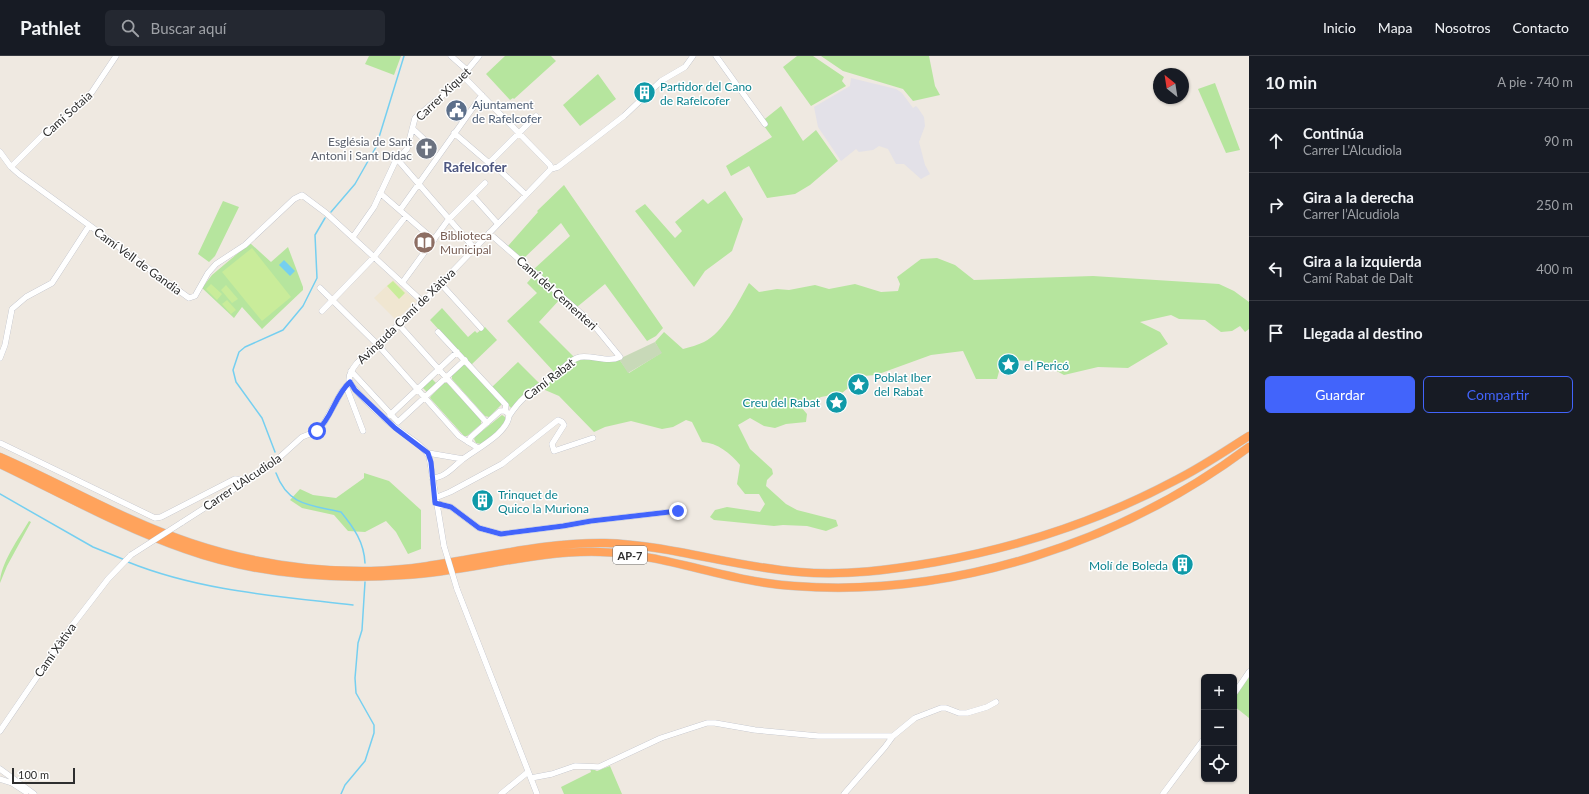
<!DOCTYPE html>
<html lang="es">
<head>
<meta charset="utf-8">
<style>
	body { margin:0; font-family:Lato,sans-serif; background:#242831; color:#f1f3f6 }
	.controls { position:absolute; right:12px; bottom:12px; display:grid; overflow:hidden; border-radius:6px; box-shadow:0 1px 3px #0004 }
	.controls button { width:36px; height:36px; display:grid; place-items:center; padding:0; border:0; border-bottom:1px solid #363941; background:#171b24; color:#f1f3f6; font:20px sans-serif }
	.compass { position:absolute; left:1153px; top:12px; width:36px; height:36px; border-radius:50%; background:#171b24; box-shadow:0 1px 3px #0004; rotate:330deg }
	.scale { position:absolute; left:12px; bottom:10px; width:63px; box-sizing:border-box; padding-left:4px; border:2px solid #2e2e2e; border-top:0; font-size:11px; line-height:14px; white-space:nowrap; color:#2e2e2e; -webkit-text-stroke:3px #fff; paint-order:stroke }
	.stop { position:absolute; width:12px; height:12px; margin:-9px; border:3px solid #4264fb; border-radius:50%; background:#fff }
	.stop.end { background:#4264fb; border-color:#fff; box-shadow:0 1px 4px #0008 }
	.list { margin:0; padding:0; list-style:none }
	h2 { display:flex; justify-content:space-between; align-items:center; height:52px; margin:0; padding:0 16px; font-size:17px }
	h2 small { font-size:13px; font-weight:400; color:#9ea1a6 }
	.list li { display:grid; grid-template-columns:26px 1fr auto; gap:12px; align-items:center; box-sizing:border-box; height:64px; padding:0 16px; border-top:1px solid #363941 }
	.list b { display:block; font-size:15px; white-space:nowrap }
	.list p { margin:0; font-size:13px; white-space:nowrap; color:#9ea1a6 }
	.list em { font-size:13px; font-style:normal; color:#9ea1a6 }
	.actions { display:flex; gap:8px; padding:12px 16px }
	.actions a { flex:1; padding:9px 0; border:1px solid #4264fb; border-radius:6px; text-align:center; font-size:14px; color:#4264fb }
	.actions .main { background:#4264fb; color:#fff }
	.icon { flex:none; width:22px; height:22px; fill:none; stroke:currentColor; stroke-width:2; stroke-linecap:round; stroke-linejoin:round }
	.map { position:relative; flex:none; width:1249px; height:738px; overflow:hidden }
	header { display:flex; align-items:center; gap:24px; box-sizing:border-box; height:56px; padding:0 20px; background:#171b24; border-bottom:1px solid #363941 }
	header strong { font-size:19px }
	nav { display:flex; gap:22px; margin-inline-start:auto; font-size:14px }
	.search { width:280px; height:36px; background:#242831; display:flex; align-items:center; gap:10px; box-sizing:border-box; padding:0 14px; border-radius:6px; color:#9ea1a6; font-size:15px }
	main { display:flex }
	aside { flex:1; background:#171b24 }
	.map>svg:first-child { display:block }
</style>
</head>
<body>
<header>
<strong>Pathlet</strong>
<div class="search"><svg class="icon" aria-label="search" viewBox="0 0 24 24"><circle cx="10" cy="10" r="6"/><path d="M15 15l6 6"/></svg>Buscar aquí</div>
<nav><a>Inicio</a><a>Mapa</a><a>Nosotros</a><a>Contacto</a></nav>
</header>
<main>
<div class="map">
<svg width="1249" height="738" viewBox="0 0 1249 738">
	<rect width="100%" height="100%" fill="#efe9e1"/>
	<path fill="#e3e1e8" d="M851,22L896,33L902,37L913,52L916,50L918,52L924,61L925,70L919,86L925,109L930,118L921,123L904,108H896L888,93L879,90L873,94L859,96L856,93L841,105L818,71L814,51L850,30Z"/>
	<path fill="#f0e6d1" d="M393,224L416,245L396,264L374,242Z"/>
	<path fill="#b6e59e" d="M369,0H401L394,19L365,8Z
		M505,0H551L556,5L514,43L513,42L510,44L486,18Z
		M797,0H813L844,21L842,25L846,30L811,50L783,11Z
		M821,0H929L935,30L940,39L913,45L903,33L843,15Z
		M598,18L616,43L580,70L563,49Z
		M1215,27L1240,94L1226,97L1198,33Z
		M781,50L803,85L816,74L838,105L810,129L795,138L767,142L749,110L731,120L726,110L772,81L761,66Z
		M564,129L663,272L656,280L647,285L605,228L577,251L534,213L570,180L561,167L523,203L508,190L538,156L537,155Z
		M725,135L743,163L732,195L705,215L694,231L635,155L645,148L675,182L682,175L675,166L703,143L708,148Z
		M223,145L239,151L215,200L209,206L198,198Z
		M250,187L271,206L288,191L303,231V234L262,273L242,251L234,262L202,232L212,219Z
		M937,202L955,209L974,224L1093,220L1219,228L1234,235L1249,246V273L1245,276L1240,270L1232,275L1221,276L1205,264L1179,263L1171,259L1140,266L1160,276L1168,288L1128,312L1098,311L1064,319C1043,307 1025,300 1001,308L997,323H976L963,295L931,299L876,319L863,320L842,337L821,341L801,351L807,358L806,366L786,368L775,372L764,370L750,362L738,369L750,393L772,413L773,418L767,424L766,430L786,448L797,454L836,464L838,470L826,475L807,470L783,469L774,470L714,464L710,461L715,454L727,451L760,456L765,448L759,438H745L737,428L740,409C730,397 718,387 702,386L692,366L686,364L673,371L662,373L631,365L605,371L594,376L559,340L545,334L542,329L578,303H619L629,317L661,297L655,286L664,276L683,293C690,291 698,289 704,286C723,277 739,245 749,227L759,236L777,233L789,234L815,229L829,233L855,228L881,236L898,235L900,228L897,221L921,203Z
		M535,218L562,241L539,266L574,301L555,317L507,265L537,237L527,227Z
		M442,252L468,281L475,275L477,277L485,271L497,284L471,309L430,264Z
		M518,306L540,328L511,352L492,331Z
		M463,308H466L501,346V349L489,361L485,360L452,323V319Z
		M432,323L436,327L427,336L422,331Z
		M444,327H447L481,364V368L467,380H464L430,342L431,340Z
		M502,359L505,361V365L497,376L481,388L476,387L474,383L476,380Z
		M364,417L389,425L421,454V493L408,498L396,476L386,465L365,476L348,475L334,459L302,452L290,444L300,433L313,439L336,442L364,422Z
		M29,465L31,466L7,510L0,527C0,508 19,482 29,465Z
		M1249,621V662L1234,650V643Z
		M610,710L622,738H564L561,731L591,716L590,712L597,715Z"/>
	<path fill="#c8d9b8" d="M655,286L662,297L628,317L619,303Z"/>
	<path fill="#c9ec9a" d="M252,192L291,241L262,265L222,216Z
		M393,225L405,237L399,243L387,230Z
		M211,228L222,238L217,244L206,233Z
		M226,229L238,243L232,247L221,234Z
		M227,244L236,254L231,258L222,248Z"/>
	<path fill="#75cff0" d="M284,204L295,215L290,220L279,209Z"/>
	<g fill="none" stroke-linecap="round" stroke-linejoin="round">
		<path stroke="#75cff0" stroke-width="1.5" d="M331,156L355,128L376,91L404,0
			M275,396L262,362L236,326L233,314L239,296L245,291L283,274L303,250L317,222L315,179L325,162
			M276,417C288,450 311,449 341,456C354,472 364,486 365,507
			M0,438L93,491L125,504
			M128,506C200,535 277,540 353,549
			M341,738L345,729L365,705L374,677V669L356,637L355,622L358,587L362,574L365,526"/>
		<defs>
			<path id="minor" d="M451,0L468,15
				M716,0L765,68
				M463,20L550,109L551,113
				M413,73L428,87
				M454,77L489,107L536,60
				M0,96L11,111L19,118L189,242L195,240L208,217L216,208L245,189L294,143L302,139L326,157L423,246
				M398,104L475,193
				M491,106L526,139
				M11,111L48,74L63,64L92,36L116,0
				M380,137L434,184
				M473,140L498,168
				M400,154L482,39
				M489,177L583,259L597,273L620,301C608,307 593,299 580,301C570,303 563,313 555,319C535,334 524,337 509,360
				M353,181L374,151L395,106L407,93L415,62L455,29L479,0
				M402,227L448,164L485,127
				M441,228L481,272
				M320,232L378,289L459,380L478,392
				M322,255L374,201L406,160
				M399,269L487,367
				M438,276L506,349L505,355
				M0,302L5,289L12,253L26,241L52,227L89,170
				M351,315L398,366L465,304
				M346,330L363,375
				M390,359L457,296
				M0,387L155,462L161,461L235,423L245,424
				M428,397L463,403
				M432,422C445,422 454,410 463,403C476,393 510,376 509,358L505,355H500L471,381L468,386
				M435,442L450,436L502,408L558,364L562,366L564,369L552,388L554,395L593,382
				M435,447L451,451L479,472L501,478L563,470L591,465L678,455
				M181,467L270,410L302,381L317,375L324,367L342,335L350,326
				M444,490L429,400C422,388 407,381 396,372C387,365 351,333 349,324C349,317 353,312 357,307L423,246L551,113L558,111L624,60L661,25L685,11L693,0
				M457,533L537,738
				M1234,638L1249,616
				M0,675L71,571L108,523L131,499
				M0,713L34,738
				M531,722L552,718L575,710L599,711L661,682L707,667H715L755,674L818,680H893
				M0,723L12,727L26,736
				M501,738L528,716
				M844,738L885,691L893,680L915,662L941,652H946L959,657H967L987,651L996,646
				M1163,738L1204,683"/>
			<path id="highway" d="M0,401C64,429 124,465 191,487C248,506 311,516 371,515C450,513 526,486 605,487C671,489 733,511 799,516C845,520 890,514 936,506C1019,491 1101,464 1176,424C1202,411 1225,395 1249,380
				M0,408C61,437 121,471 185,493C255,518 331,524 405,519C471,515 534,494 600,496C666,498 728,526 794,530C953,542 1122,486 1249,391"/>
		</defs>
		<use href="#minor" stroke="#b4b7c1" stroke-width="6"/>
		<use href="#highway" stroke="#c9c9c9" stroke-width="9"/>
		<use href="#minor" stroke="#fff" stroke-width="5.5"/>
		<use href="#highway" stroke="#ffa35c" stroke-width="8"/>
		<defs>
			<path id="minor-bridge" d="M444,490L457,533
				M131,499L181,467"/>
		</defs>
		<use href="#minor-bridge" stroke="#b4b7c1" stroke-width="6" stroke-linecap="butt"/>
		<use href="#minor-bridge" stroke="#fff" stroke-width="5.5"/>
	</g>
	<g fill="none" stroke-linecap="round" stroke-linejoin="round">
		<path stroke="#4264fb" stroke-width="5" d="M317,375C332,362 335,339 350,326L355,334L395,372L428,397L431,406L435,447L451,451L479,472L501,478L563,470L591,465L678,455"/>
	</g>
	<defs>
		<symbol id="building-disc" viewBox="-11 -11 22 22"><circle r="9.5" fill="#0f9aa8" stroke="#fff"/><path d="M-4-6H4V6H1V3H-1V6H-4ZM-2.5-4.3h1.7v1.8h-1.7ZM.8-4.3h1.7v1.8H.8ZM-2.5-1h1.7V.8h-1.7ZM.8-1h1.7V.8H.8Z" fill="#fff"/></symbol>
		<symbol id="civic-disc" viewBox="-11 -11 22 22"><circle r="9.5" fill="#5c6f8a" stroke="#fff"/><path d="M-.6-6.5H3V-4.5H.6V-3L4-1V1h2V6H-6V1h2V-1L-.6-3ZM-1.2 2.5V6h2.4V2.5Z" fill="#fff"/></symbol>
		<symbol id="church-disc" viewBox="-11 -11 22 22"><circle r="9.5" fill="#6b7280" stroke="#fff"/><path d="M-1.2-6h2.4v3.5h3.3v2.4h-3.3V6h-2.4V-.1h-3.3v-2.4h3.3Z" fill="#fff"/></symbol>
		<symbol id="library-disc" viewBox="-11 -11 22 22"><circle r="9.5" fill="#8d6e63" stroke="#fff"/><path d="M-6-4Q-3-5.5-.7-3.5V5Q-3 3-6 4ZM6-4Q3-5.5 .7-3.5V5Q3 3 6 4Z" fill="#fff"/></symbol>
		<symbol id="sight-disc" viewBox="-11 -11 22 22"><circle r="9.5" fill="#0f9aa8" stroke="#fff"/><path d="M0-6L1.8-2.2L6-1.7L2.9 1.2L3.7 5.4L0 3.3L-3.7 5.4L-2.9 1.2L-6-1.7L-1.8-2.2Z" fill="#fff"/></symbol>
	</defs>
	<g fill-rule="evenodd">
		<use href="#building-disc" x="632" y="24" width="25" height="25"/>
		<use href="#civic-disc" x="444" y="42" width="25" height="25"/>
		<use href="#church-disc" x="414" y="80" width="25" height="25"/>
		<use href="#library-disc" x="412" y="174" width="25" height="25"/>
		<use href="#sight-disc" x="996" y="296" width="25" height="25"/>
		<use href="#sight-disc" x="846" y="316" width="25" height="25"/>
		<use href="#sight-disc" x="824" y="334" width="25" height="25"/>
		<use href="#building-disc" x="470" y="432" width="25" height="25"/>
		<use href="#building-disc" x="1170" y="496" width="25" height="25"/>
	</g>
	<g text-anchor="middle" dominant-baseline="central" stroke-width="3" stroke-linejoin="round" paint-order="stroke">
		<rect fill="#fff" stroke="#6d6d6d" stroke-width="1" x="613" y="490" width="34" height="18" rx="3"/>
		<g font-size="11" font-weight="bold" fill="#2e2e2e">
			<text x="630" y="499">AP-7</text>
		</g>
		<g font-size="12" fill="#0d838f" stroke="#fff" text-anchor="start">
			<text x="660" y="30">Partidor del Cano<tspan x="660" dy="14">de Rafelcofer</tspan></text>
			<text x="1024" y="309">el Pericó</text>
			<text x="874" y="321">Poblat Iber<tspan x="874" dy="14">del Rabat</tspan></text>
			<text x="820" y="346" text-anchor="end">Creu del Rabat</text>
			<text x="498" y="438">Trinquet de<tspan x="498" dy="14">Quico la Muriona</tspan></text>
			<text x="1168" y="509" text-anchor="end">Molí de Boleda</text>
		</g>
		<g font-size="12" fill="#2e2e2e" stroke="#fff">
			<text transform="translate(443 38) rotate(-44)">Carrer Xiquet</text>
			<text transform="translate(67 58) rotate(-42)">Camí Sotaia</text>
			<text transform="translate(138 205) rotate(36)">Camí Vell de Gandia</text>
			<text transform="translate(557 237) rotate(42)">Camí del Cementeri</text>
			<text transform="translate(406 260) rotate(-44)">Avinguda Camí de Xàtiva</text>
			<text transform="translate(549 323) rotate(-37)">Camí Rabat</text>
			<text transform="translate(242 426) rotate(-34)">Carrer L'Alcudiola</text>
			<text transform="translate(55 594) rotate(-55)">Camí Xàtiva</text>
		</g>
		<g font-size="12" fill="#4e5e75" stroke="#fff" text-anchor="start">
			<text x="472" y="48">Ajuntament<tspan x="472" dy="14">de Rafelcofer</tspan></text>
		</g>
		<g font-size="12" fill="#5b616d" stroke="#fff" text-anchor="end">
			<text x="412" y="85">Església de Sant<tspan x="412" dy="14">Antoni i Sant Dídac</tspan></text>
		</g>
		<g font-size="12" fill="#785e54" stroke="#fff" text-anchor="start">
			<text x="440" y="179">Biblioteca<tspan x="440" dy="14">Municipal</tspan></text>
		</g>
		<g font-size="14" font-weight="bold" fill="#4d5680" stroke="#fff">
			<text x="475" y="110">Rafelcofer</text>
		</g>
	</g>
</svg>
<div class="controls">
<button>+</button>
<button>−</button>
<button><svg class="icon" aria-label="locate" viewBox="0 0 24 24"><circle cx="12" cy="12" r="6"/><path d="M12 2v4M12 18v4M2 12h4M18 12h4"/></svg></button>
</div>
<svg class="compass" viewBox="-18 -18 36 36"><path d="M0-13l5 13h-10z" fill="#e53935"/><path d="M0 13l5-13h-10z" fill="#9ea1a6"/></svg>
<div class="scale">100 m</div>
<div class="stop" style="left:317px;top:375px"></div>
<div class="stop end" style="left:678px;top:455px"></div>
</div>
<aside>
<h2>10 min<small>A pie · 740 m</small></h2>
<ul class="list">
<li><svg class="icon" aria-label="ahead" viewBox="0 0 24 24"><path d="M12 20V5M6 11l6-6 6 6"/></svg><div><b>Continúa</b><p>Carrer L'Alcudiola</p></div><em>90 m</em></li>
<li><svg class="icon" aria-label="right" viewBox="0 0 24 24"><path d="M7 20v-9h11M14 6l5 5-5 5"/></svg><div><b>Gira a la derecha</b><p>Carrer l’Alcudiola</p></div><em>250 m</em></li>
<li><svg class="icon" aria-label="left" viewBox="0 0 24 24"><path d="M17 20v-9H6M10 6l-5 5 5 5"/></svg><div><b>Gira a la izquierda</b><p>Camí Rabat de Dalt</p></div><em>400 m</em></li>
<li><svg class="icon" aria-label="arrive" viewBox="0 0 24 24"><path d="M6 21V4h12l-3 4 3 4H6"/></svg><div><b>Llegada al destino</b></div></li>
</ul>
<div class="actions"><a class="main">Guardar</a><a>Compartir</a></div>
</aside>
</main>
</body>
</html>
